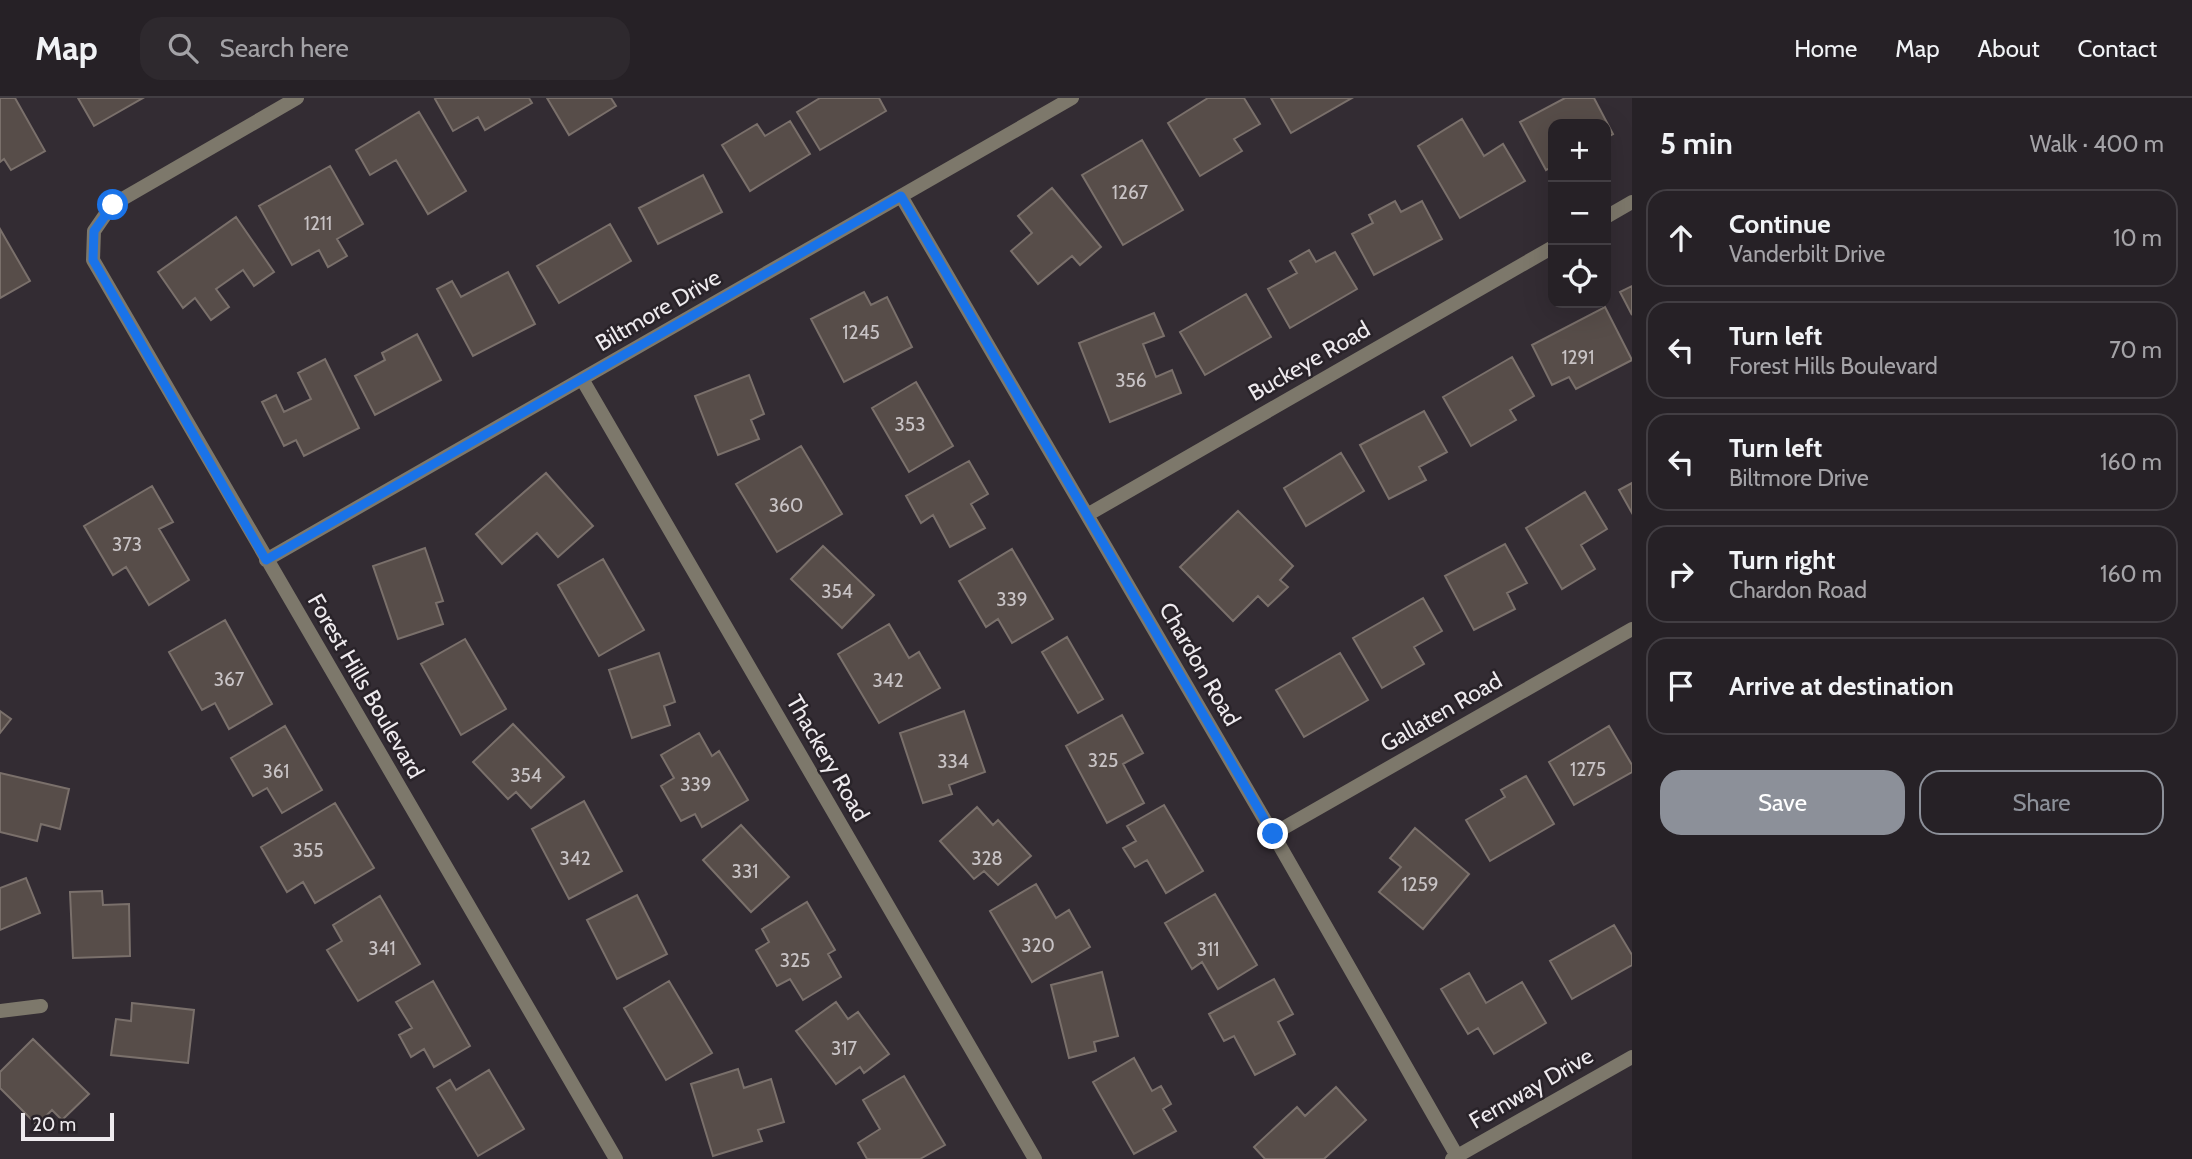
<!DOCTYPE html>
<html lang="en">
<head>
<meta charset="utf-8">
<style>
	body { margin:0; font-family:Cabin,sans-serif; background:#2e292e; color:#f1f3f6 }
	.controls { position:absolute; right:21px; top:21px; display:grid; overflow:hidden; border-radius:14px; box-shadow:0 7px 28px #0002 }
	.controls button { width:63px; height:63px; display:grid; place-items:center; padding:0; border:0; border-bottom:2px solid #423e43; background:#262126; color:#f1f3f6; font:35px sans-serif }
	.scale { position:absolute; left:21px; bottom:18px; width:93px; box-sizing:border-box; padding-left:7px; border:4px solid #eeeaee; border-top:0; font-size:19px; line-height:24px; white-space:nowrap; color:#eeeaee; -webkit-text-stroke:5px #292329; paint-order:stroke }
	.stop { position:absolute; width:21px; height:21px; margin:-16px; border:5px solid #1a73e8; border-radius:50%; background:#fff }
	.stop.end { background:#1a73e8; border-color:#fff; box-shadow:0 2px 7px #0008 }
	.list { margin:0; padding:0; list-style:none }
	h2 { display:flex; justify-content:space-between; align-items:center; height:91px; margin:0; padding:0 28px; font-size:30px }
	h2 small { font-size:23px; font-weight:400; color:#a4a3a7 }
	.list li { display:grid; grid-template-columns:46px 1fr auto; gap:21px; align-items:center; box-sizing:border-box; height:98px; margin:0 14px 14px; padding:0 14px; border:2px solid #423e43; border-radius:21px }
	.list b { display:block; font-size:26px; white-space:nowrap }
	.list p { margin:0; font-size:23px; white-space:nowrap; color:#a4a3a7 }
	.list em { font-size:23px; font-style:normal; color:#a4a3a7 }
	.actions { display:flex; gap:14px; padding:21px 28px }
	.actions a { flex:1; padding:16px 0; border:2px solid #8c9099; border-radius:21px; text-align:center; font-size:24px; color:#8c9099 }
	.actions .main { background:#8c9099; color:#fff }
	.icon { flex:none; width:38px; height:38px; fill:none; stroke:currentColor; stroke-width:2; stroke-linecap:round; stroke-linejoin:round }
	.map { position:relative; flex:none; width:1632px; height:1061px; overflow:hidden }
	header { display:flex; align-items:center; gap:42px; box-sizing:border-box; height:98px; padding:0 35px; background:#262126; border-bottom:2px solid #423e43 }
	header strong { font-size:33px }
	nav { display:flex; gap:38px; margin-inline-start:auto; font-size:24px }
	.search { width:490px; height:63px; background:#2e292e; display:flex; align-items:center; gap:18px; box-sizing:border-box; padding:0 24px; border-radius:21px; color:#a4a3a7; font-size:26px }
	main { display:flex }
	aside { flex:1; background:#262126 }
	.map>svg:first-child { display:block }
</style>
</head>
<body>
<header>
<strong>Map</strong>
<div class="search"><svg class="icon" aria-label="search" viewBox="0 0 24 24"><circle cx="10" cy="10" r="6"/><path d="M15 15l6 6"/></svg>Search here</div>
<nav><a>Home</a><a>Map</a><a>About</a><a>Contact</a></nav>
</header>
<main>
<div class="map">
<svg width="1632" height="1061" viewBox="0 0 1632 1061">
	<rect width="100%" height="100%" fill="#332c33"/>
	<path fill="#574d49" stroke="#7a706b" stroke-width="2" d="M0,0H15L45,53L11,72L4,61L0,64Z
		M78,0H143L94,28Z
		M437,0H529L532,5L485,32L478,19L453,33L435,1Z
		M547,0H611L616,8L569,37Z
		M820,0H879L886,13L820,52L797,14Z
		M1208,0H1244L1260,26L1234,41L1242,53L1200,78L1168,25Z
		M1271,0H1352L1291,35Z
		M1565,0H1594L1613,36L1606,40V26H1553V68L1546,72L1520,24Z
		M419,14L466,93L428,116L396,62L370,77L356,52Z
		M1462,21L1484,58L1503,46L1525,83L1460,120L1418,48Z
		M790,23L810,56L750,93L722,47L757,26L765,38Z
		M1142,42L1183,112L1123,147L1082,77Z
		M330,68L363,126L337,141L347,158L328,169L319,152L292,167L259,108Z
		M703,77L722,114L658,146L639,110Z
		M1052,90L1101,149L1080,167L1072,158L1038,186L1011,153L1032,135L1018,118Z
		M1395,103L1401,114L1422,103L1442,141L1374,177L1352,136L1373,125L1369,117Z
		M236,119L274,174L254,188L243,172L216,191L229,209L211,222L195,200L183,210L158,174Z
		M610,126L631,163L559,205L537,168Z
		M0,131L30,183L0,200Z
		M1309,152L1316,164L1335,154L1357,191L1290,230L1268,191L1297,175L1290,163Z
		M508,174L535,226L473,258L437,191L452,183L461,199Z
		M1632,188V217L1620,194Z
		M864,194L871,207L887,199L912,249L844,284L811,221Z
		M1246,196L1271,239L1205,277L1180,234Z
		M1605,209L1632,262L1576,291L1569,279L1552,287L1532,247Z
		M1154,215L1164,238L1143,246L1156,279L1172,272L1181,295L1110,324L1079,245Z
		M417,236L441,282L375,317L355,278L385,262L382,255Z
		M1512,259L1534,298L1510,312L1516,322L1471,348L1443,299Z
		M325,261L359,330L304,358L296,342L284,348L262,304L276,297L284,314L311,301L298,275Z
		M749,277L764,316L751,322L759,341L718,357L695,298Z
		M916,284L953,348L909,374L872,310Z
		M1424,313L1447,354L1419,369L1426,382L1389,401L1360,347Z
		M801,348L842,416L777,454L736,386Z
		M1341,355L1364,393L1306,428L1284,390Z
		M969,363L988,396L971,406L985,430L950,449L933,417L921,425L906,398Z
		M546,375L593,428L558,459L537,435L502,466L476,436Z
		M1632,385V415L1619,392Z
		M152,388L173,424L159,431L189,482L149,507L126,469L113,477L84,428Z
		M1585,394L1607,431L1581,447L1595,471L1562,491L1526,430Z
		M1238,413L1293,468L1280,482L1288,489L1268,508L1258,498L1233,523L1180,469Z
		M1505,446L1527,485L1507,495L1515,511L1474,532L1445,478Z
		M823,448L874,497L842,530L791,481Z
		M425,450L443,503L436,505L443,526L398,541L373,468Z
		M1012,451L1053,521L1012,545L998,521L986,529L959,483Z
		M603,461L644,532L599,558L558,487Z
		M1423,500L1442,533L1414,549L1424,566L1382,590L1353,540Z
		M225,522L272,606L229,631L215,605L202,612L169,554Z
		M889,526L909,560L919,554L940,590L879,625L838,556Z
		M1067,539L1103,601L1078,615L1042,554Z
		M465,541L506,611L461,637L421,566Z
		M659,555L675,604L664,608L670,627L632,640L609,572Z
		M1340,555L1368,602L1304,639L1276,592Z
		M0,613L11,621L0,635Z
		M964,613L985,674L949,687L952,696L923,705L900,635Z
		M1122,617L1143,655L1123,666L1144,705L1107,725L1066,648Z
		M513,626L564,679L531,710L516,694L508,701L473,664Z
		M285,628L322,692L282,715L267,690L253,698L231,660Z
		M1609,628L1632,667V674L1574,707L1549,664Z
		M699,635L712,658L719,653L748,702L702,729L695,716L681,723L661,688L674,680L661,657Z
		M0,675L69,691L60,731L41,726L37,743L0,734Z
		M1526,678L1554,726L1490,763L1466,722L1505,699L1501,692Z
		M584,703L622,773L569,801L532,731Z
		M335,705L374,770L315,805L303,784L287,794L261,749Z
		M1164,707L1203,773L1166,795L1147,762L1135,769L1123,750L1136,743L1127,728Z
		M977,709L993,727L998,722L1031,758L998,787L984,773L974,781L940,743Z
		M741,727L789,779L751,814L703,762Z
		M1415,730L1469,776L1423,831L1379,794L1401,769L1390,760Z
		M26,780L40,815L0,832V790Z
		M1036,786L1056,820L1069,812L1090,849L1032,884L990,813Z
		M102,793L103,807L129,806L130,858L73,860L70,794Z
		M1215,796L1257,867L1218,891L1202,864L1192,871L1165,825Z
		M637,797L667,856L617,881L587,822Z
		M380,798L420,866L358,903L327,852L342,843L333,827Z
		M807,804L835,852L828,856L841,879L803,902L790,881L777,888L756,852L769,844L762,831Z
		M1614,827L1632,857V867L1572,901L1550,863Z
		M1102,874L1118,938L1094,944L1096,953L1069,960L1051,887Z
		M1469,875L1486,905L1522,884L1546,925L1494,956L1478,930L1468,936L1441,891Z
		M1274,881L1293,916L1278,924L1295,956L1255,977L1234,938L1224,943L1209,916Z
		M433,883L470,948L434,969L424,951L411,959L399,937L412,930L396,904Z
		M669,883L712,955L666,982L624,910Z
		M836,904L848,921L858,914L889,956L864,975L860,969L836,986L796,933Z
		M132,905L194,912L188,965L111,957L116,921L131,923Z
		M33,941L89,996L62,1022L52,1012L37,1027L0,990V974Z
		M1134,960L1152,993L1161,988L1171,1006L1163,1011L1176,1033L1134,1056L1093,984Z
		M738,971L744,990L771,981L784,1024L758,1032L762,1043L713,1058L691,986Z
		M489,972L524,1031L478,1058L437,990L450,982L456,992Z
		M904,978L945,1047L920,1061H867L858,1045L880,1031L863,1002Z
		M1336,989L1366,1022L1324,1061H1265L1254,1049L1297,1009L1305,1018Z"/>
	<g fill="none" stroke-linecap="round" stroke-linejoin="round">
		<path stroke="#7d786b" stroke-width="14" d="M297,0L112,107L94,133L93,162L616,1061
			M901,98L1273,736L1457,1058
			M1606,119L1632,104
			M582,281L1035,1061
			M1087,417L1553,149
			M266,462L1072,0
			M1273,736L1632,531
			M0,913L41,908
			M1452,1061L1632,959"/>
	</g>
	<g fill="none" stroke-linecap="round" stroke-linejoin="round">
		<path stroke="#1a73e8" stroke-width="9" d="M113,107L94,133L93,162L266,462L901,98L1273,736"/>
	</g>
	<g text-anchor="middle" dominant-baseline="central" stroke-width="5" stroke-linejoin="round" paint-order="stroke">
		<g font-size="19" fill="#c8c3c5">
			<text x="1130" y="94">1267</text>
			<text x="318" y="125">1211</text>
			<text x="861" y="234">1245</text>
			<text x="1578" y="259">1291</text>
			<text x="1131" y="282">356</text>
			<text x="910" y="326">353</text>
			<text x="786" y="407">360</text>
			<text x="127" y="446">373</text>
			<text x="837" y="493">354</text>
			<text x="1012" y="501">339</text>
			<text x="229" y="581">367</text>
			<text x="888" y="582">342</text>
			<text x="1103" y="662">325</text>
			<text x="953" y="663">334</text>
			<text x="1588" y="671">1275</text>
			<text x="276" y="673">361</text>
			<text x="526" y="677">354</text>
			<text x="696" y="686">339</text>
			<text x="308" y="752">355</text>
			<text x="575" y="760">342</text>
			<text x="987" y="760">328</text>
			<text x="745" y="773">331</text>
			<text x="1420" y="786">1259</text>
			<text x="1038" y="847">320</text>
			<text x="382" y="850">341</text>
			<text x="1208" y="851">311</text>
			<text x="795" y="862">325</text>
			<text x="844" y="950">317</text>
		</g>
		<g font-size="23" fill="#eeeaee" stroke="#292329">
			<text transform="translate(658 212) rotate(-30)">Biltmore Drive</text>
			<text transform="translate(1309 263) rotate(-30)">Buckeye Road</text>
			<text transform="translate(1200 566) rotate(60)">Chardon Road</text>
			<text transform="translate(366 588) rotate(60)">Forest Hills Boulevard</text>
			<text transform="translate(1441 614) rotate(-30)">Gallaten Road</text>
			<text transform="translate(828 660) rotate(60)">Thackery Road</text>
			<text transform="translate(1531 990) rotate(-30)">Fernway Drive</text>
		</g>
	</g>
</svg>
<div class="controls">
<button>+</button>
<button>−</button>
<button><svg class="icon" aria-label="locate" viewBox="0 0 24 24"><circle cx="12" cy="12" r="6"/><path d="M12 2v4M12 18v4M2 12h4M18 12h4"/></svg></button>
</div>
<div class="scale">20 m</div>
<div class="stop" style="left:113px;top:107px"></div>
<div class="stop end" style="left:1273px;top:736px"></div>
</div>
<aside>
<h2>5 min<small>Walk · 400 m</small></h2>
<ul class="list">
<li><svg class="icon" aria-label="ahead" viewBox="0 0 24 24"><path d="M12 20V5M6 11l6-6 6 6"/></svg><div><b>Continue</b><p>Vanderbilt Drive</p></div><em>10 m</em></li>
<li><svg class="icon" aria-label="left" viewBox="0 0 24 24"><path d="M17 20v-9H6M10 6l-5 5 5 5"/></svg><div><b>Turn left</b><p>Forest Hills Boulevard</p></div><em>70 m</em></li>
<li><svg class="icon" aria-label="left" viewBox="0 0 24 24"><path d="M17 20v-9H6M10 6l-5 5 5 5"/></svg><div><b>Turn left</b><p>Biltmore Drive</p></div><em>160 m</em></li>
<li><svg class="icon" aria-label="right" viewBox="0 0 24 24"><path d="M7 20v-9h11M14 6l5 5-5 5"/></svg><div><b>Turn right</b><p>Chardon Road</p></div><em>160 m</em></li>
<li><svg class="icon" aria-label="arrive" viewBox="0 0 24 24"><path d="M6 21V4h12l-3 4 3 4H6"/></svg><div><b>Arrive at destination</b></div></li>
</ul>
<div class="actions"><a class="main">Save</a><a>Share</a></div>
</aside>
</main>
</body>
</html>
